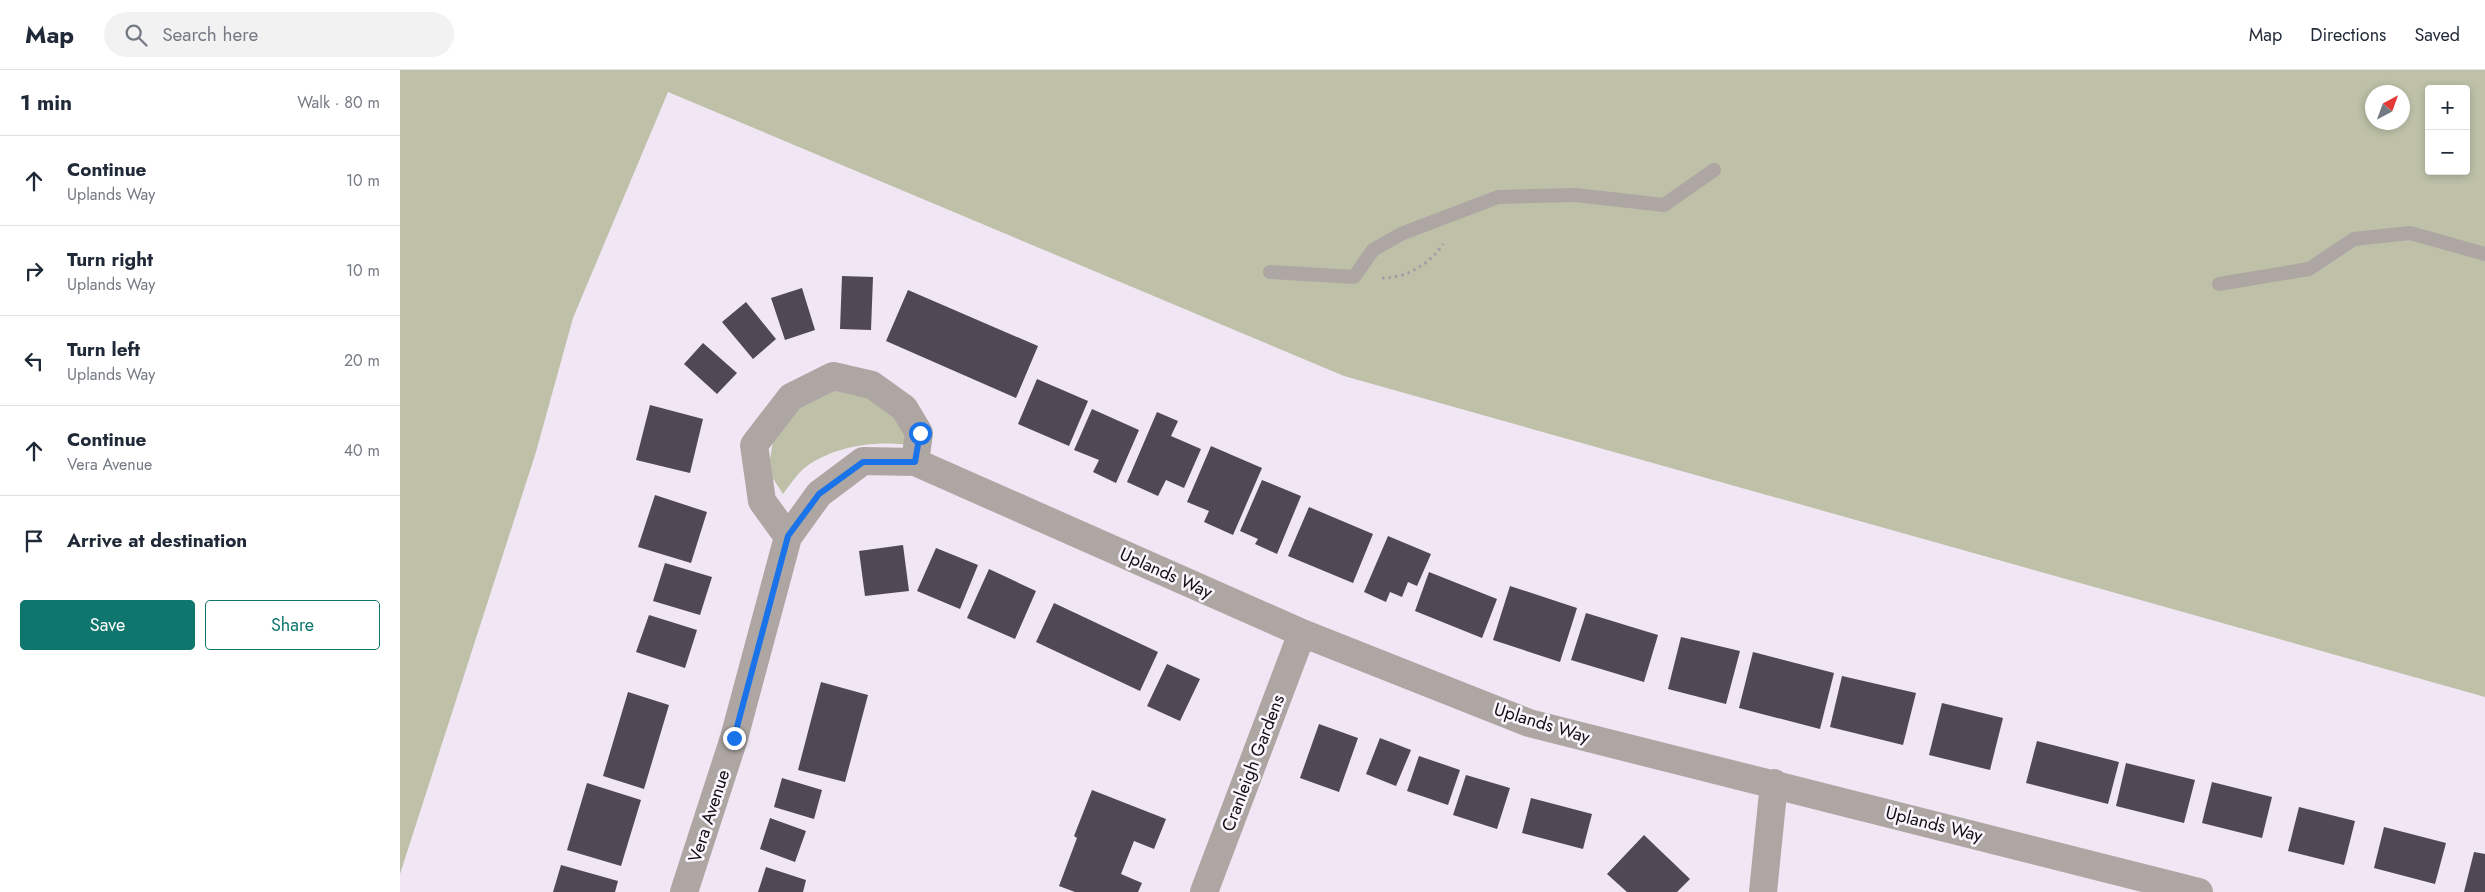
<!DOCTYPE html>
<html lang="en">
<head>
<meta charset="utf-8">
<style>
	body { margin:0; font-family:Jost,sans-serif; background:#f2f2f3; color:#1f2937 }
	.controls { position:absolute; right:15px; top:15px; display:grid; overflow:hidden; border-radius:5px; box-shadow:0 2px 8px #0003 }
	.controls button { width:45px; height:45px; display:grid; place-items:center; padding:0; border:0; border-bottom:1px solid #e0e1e3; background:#fff; color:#1f2937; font:25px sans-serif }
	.compass { position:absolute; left:1965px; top:15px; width:45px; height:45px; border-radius:50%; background:#fff; box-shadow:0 2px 8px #0003; rotate:41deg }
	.stop { position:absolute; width:15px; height:15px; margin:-11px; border:4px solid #1a73e8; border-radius:50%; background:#fff }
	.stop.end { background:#1a73e8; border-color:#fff; box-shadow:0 1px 5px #0008 }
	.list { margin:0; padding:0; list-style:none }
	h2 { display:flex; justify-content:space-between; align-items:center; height:65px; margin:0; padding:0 20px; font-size:21px }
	h2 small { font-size:16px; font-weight:400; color:#747a83 }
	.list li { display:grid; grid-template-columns:32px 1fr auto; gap:15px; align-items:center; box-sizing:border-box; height:90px; padding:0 20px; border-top:1px solid #e0e1e3 }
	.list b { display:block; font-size:19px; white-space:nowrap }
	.list p { margin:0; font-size:16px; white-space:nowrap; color:#747a83 }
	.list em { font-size:16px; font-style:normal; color:#747a83 }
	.actions { display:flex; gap:10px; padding:15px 20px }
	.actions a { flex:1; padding:11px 0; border:1px solid #0f766e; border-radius:5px; text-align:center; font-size:18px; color:#0f766e }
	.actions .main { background:#0f766e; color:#fff }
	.icon { flex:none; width:28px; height:28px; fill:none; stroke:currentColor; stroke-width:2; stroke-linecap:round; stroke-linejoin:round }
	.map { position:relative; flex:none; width:2085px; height:822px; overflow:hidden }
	header { display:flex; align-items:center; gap:30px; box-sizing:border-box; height:70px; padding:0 25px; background:#fff; border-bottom:1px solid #e0e1e3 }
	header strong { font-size:24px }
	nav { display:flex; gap:28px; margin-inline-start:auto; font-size:18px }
	.search { width:350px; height:45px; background:#f2f2f3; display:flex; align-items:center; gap:12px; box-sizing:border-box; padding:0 18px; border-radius:28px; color:#747a83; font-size:19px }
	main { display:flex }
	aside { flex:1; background:#fff }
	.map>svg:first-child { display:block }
</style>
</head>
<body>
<header>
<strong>Map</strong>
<div class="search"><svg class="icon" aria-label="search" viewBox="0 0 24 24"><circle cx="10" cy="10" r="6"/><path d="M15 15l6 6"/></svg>Search here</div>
<nav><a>Map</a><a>Directions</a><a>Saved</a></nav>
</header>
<main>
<aside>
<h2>1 min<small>Walk · 80 m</small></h2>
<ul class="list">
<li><svg class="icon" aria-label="ahead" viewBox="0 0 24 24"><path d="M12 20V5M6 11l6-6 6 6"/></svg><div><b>Continue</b><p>Uplands Way</p></div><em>10 m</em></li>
<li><svg class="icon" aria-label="right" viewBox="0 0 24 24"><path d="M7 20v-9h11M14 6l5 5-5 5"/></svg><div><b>Turn right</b><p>Uplands Way</p></div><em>10 m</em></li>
<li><svg class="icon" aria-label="left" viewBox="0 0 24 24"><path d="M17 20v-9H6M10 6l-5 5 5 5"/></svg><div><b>Turn left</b><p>Uplands Way</p></div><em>20 m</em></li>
<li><svg class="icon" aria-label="ahead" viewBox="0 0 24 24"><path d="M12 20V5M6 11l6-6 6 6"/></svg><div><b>Continue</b><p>Vera Avenue</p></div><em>40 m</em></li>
<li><svg class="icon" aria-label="arrive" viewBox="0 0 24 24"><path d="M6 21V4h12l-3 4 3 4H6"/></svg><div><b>Arrive at destination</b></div></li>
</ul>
<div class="actions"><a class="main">Save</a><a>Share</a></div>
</aside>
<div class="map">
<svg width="2085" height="822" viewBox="0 0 2085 822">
	<rect width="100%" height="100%" fill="#f0e6f4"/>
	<path fill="#bec1a8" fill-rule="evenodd" d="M0,0H2085V627L944,306L268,22L173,248L136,382L0,804ZM2029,19H2066V101H2029ZM1972,22H2002V52H1972Z
		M431,319L482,330L500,346L508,375C474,370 429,377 402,400C395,407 389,416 383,424L372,407L370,390L373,370L393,340Z"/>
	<path fill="#504853" d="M442,206L473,207L471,260L440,259Z
		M402,218L415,260L385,270L371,228Z
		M508,220L638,276L616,328L486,271Z
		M346,232L376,269L353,289L322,252Z
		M303,273L337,303L317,324L284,294Z
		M637,309L688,331L669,376L618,354Z
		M250,335L303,349L290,403L236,390Z
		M692,339L739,360L716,413L693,402L699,390L674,380Z
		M757,342L778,351L771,366L801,379L784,418L766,410L758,426L727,412Z
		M811,376L862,398L833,465L804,452L809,441L787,432Z
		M862,410L901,426L877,484L855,474L858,469L840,461Z
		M255,425L307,442L291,493L238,477Z
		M909,437L973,464L953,513L888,486Z
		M988,466L1031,484L1017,516L1008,512L1002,527L990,522L986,532L964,522Z
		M503,475L509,521L465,526L459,481Z
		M536,478L578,495L560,539L517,521Z
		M265,493L312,507L300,545L253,531Z
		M589,499L636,521L615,569L567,548Z
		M1029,502L1097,529L1082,568L1015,541Z
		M1110,516L1177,538L1160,592L1093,570Z
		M654,533L758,582L740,621L636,572Z
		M1186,543L1258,565L1244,612L1171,590Z
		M249,545L297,560L285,598L236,582Z
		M1281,567L1340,581L1326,634L1268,619Z
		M1353,582L1434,603L1420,659L1339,638Z
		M767,594L800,609L780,651L747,636Z
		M1442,606L1516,623L1503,675L1430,657Z
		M421,612L468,625L445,712L398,700Z
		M228,622L269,635L244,719L203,706Z
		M1542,633L1603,648L1590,700L1529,685Z
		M919,654L958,668L939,722L900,708Z
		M980,668L1011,680L996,716L966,704Z
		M1637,671L1719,692L1708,734L1626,713Z
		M1019,686L1060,700L1048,735L1007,721Z
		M1726,693L1795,710L1784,753L1716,736Z
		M1066,705L1110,718L1097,759L1053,745Z
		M382,708L422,720L414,749L374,737Z
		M1812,712L1872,727L1862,768L1802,753Z
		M187,713L241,730L221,796L167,780Z
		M692,720L766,749L754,779L734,771L721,804L742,813L738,822H675L659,816L677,768L674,766Z
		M1131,728L1192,744L1183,779L1122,763Z
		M1899,737L1955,751L1944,795L1888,781Z
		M370,748L406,761L395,792L360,779Z
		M1984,757L2046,773L2035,814L1974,798Z
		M1244,765L1290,809L1277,822H1227L1207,804Z
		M2074,782L2085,784V822H2064Z
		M161,795L218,811L215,822H153Z
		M366,797L406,810L403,822H358Z"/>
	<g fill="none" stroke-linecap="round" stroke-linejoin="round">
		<path stroke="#a49ca7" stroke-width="3" stroke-dasharray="2.5 4" stroke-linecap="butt" d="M982,208C1007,208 1030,194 1043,174"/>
		<path stroke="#ada6a3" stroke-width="14" d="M870,202L954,207L973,180L1001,164L1098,127L1175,125L1264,135L1314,100
			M1819,214L1909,199L1954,169L2010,163L2085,184"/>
		<path stroke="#ada6a3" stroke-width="28" d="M388,467L362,431L354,375L391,327L433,306L472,315L504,338L519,363L515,392
			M284,822L334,668L388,467L419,424L463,391L515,392L902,563L1129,653L1799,822
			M804,822L902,563
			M1363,822L1374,713"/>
	</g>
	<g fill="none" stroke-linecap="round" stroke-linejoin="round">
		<path stroke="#1a73e8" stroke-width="6" d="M334,668L388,466L419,424L463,392H515L520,363"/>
	</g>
	<g text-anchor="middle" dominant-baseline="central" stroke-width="5" stroke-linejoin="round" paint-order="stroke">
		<g font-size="18" fill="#130f14" stroke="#fbf5fe">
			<text transform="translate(766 503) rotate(24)">Uplands Way</text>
			<text transform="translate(1142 653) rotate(17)">Uplands Way</text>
			<text transform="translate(853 693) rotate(-69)">Cranleigh Gardens</text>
			<text transform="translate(309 746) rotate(-72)">Vera Avenue</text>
			<text transform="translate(1534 754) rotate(14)">Uplands Way</text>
		</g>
	</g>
</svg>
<div class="controls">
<button>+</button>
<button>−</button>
</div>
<svg class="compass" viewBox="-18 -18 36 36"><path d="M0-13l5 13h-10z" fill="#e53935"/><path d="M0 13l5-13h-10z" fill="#747a83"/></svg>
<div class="stop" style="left:520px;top:363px"></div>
<div class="stop end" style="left:334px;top:668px"></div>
</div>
</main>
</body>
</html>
